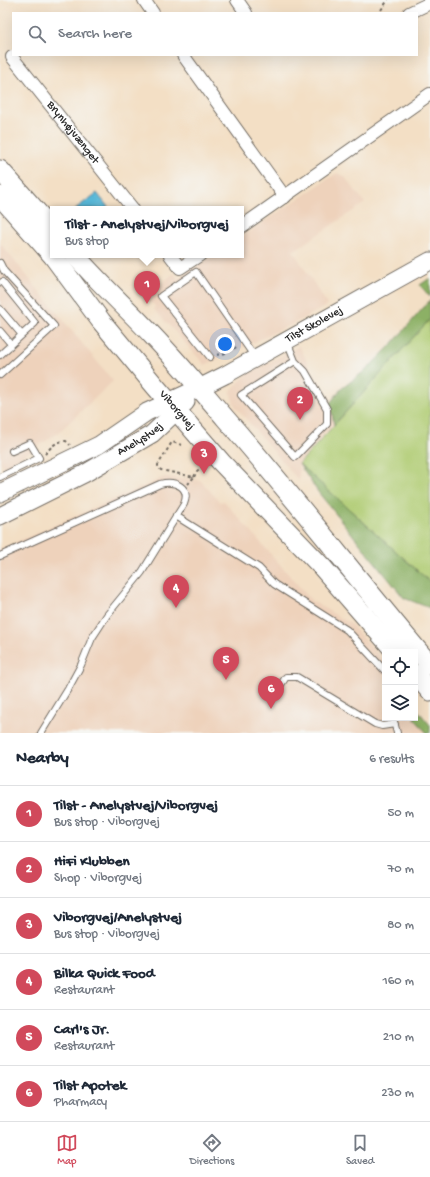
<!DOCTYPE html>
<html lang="en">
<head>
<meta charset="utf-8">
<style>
	body { margin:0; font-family:"Gochi Hand",sans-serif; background:#f2f2f3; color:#1f2937 }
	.controls { position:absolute; right:12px; bottom:12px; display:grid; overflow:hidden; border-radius:0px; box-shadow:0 4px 16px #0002 }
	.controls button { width:36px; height:36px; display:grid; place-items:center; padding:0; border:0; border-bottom:1px solid #e0e1e3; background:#fff; color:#1f2937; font:20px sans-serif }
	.you { position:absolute; left:225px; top:344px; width:14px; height:14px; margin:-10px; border:3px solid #fff; border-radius:50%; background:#1a73e8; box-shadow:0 0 0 6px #1a73e833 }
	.badge { display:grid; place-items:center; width:26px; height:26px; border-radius:50%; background:#d1495b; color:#fff; font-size:13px; font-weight:700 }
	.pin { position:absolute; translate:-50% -33px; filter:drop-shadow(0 1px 2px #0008) }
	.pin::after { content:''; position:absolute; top:21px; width:14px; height:12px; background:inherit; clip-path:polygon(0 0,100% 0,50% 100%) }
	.popup { position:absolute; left:50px; top:206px; width:194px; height:52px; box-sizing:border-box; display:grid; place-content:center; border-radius:0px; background:#fff; filter:drop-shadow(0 1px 3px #0005); font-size:13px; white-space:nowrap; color:#747a83 }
	.popup b { font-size:15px; color:#1f2937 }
	.popup::after { content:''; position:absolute; left:50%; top:100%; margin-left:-8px; border:8px solid transparent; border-top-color:#fff }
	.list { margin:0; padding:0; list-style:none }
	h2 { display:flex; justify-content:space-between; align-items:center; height:52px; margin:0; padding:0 16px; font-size:17px }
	h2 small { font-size:13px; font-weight:400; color:#747a83 }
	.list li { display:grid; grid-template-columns:26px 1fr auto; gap:12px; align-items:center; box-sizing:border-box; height:56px; padding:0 16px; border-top:1px solid #e0e1e3 }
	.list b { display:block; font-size:15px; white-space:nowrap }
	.list p { margin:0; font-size:13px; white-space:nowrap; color:#747a83 }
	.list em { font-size:13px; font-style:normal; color:#747a83 }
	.icon { flex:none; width:22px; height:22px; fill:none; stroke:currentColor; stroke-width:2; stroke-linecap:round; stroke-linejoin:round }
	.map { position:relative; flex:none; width:430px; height:733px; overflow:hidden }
	.search { position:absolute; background:#fff; box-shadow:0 4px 16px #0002; left:12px; right:12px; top:12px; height:44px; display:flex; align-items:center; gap:10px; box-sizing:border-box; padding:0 14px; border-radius:0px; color:#747a83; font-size:15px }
	.sheet { height:388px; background:#fff }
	nav { display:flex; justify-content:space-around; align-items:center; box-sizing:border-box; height:56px; border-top:1px solid #e0e1e3; background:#fff; font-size:11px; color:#747a83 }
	nav a { display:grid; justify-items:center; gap:2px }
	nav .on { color:#d1495b }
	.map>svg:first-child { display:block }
</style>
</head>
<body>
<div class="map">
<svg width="430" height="733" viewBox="0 0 430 733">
	<rect width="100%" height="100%" fill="#f6f6f2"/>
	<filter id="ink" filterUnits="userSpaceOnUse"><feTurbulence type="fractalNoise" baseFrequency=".025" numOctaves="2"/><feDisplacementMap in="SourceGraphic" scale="8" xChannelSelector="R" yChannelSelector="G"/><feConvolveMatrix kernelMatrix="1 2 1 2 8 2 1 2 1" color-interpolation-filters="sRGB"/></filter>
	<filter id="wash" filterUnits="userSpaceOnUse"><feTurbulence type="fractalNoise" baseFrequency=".012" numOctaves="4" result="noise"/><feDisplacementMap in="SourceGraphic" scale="16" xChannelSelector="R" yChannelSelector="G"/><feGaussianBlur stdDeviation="0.9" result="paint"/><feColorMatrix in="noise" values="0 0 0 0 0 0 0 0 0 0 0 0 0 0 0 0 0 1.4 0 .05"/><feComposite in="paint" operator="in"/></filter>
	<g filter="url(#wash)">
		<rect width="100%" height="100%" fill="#f3dfc5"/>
		<path fill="#eed2bb" d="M337,173L344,176L365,203L293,251L328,305L293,324L205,365L154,309L155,306L144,299L174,273L178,279L214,255H241V237Z
			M0,243L113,381L59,432L5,468L0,462Z
			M299,346L337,420L299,463V481L235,406L230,392L239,382L249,373Z
			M165,477L200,480L220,502L224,501L312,601L351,624L355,629L385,662V718H414L427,733H0V549Z"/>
		<path fill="#b0cc73" stroke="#6e7c4f" d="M430,319V582L299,464Z"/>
		<path fill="#8cb065" stroke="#5c6e48" d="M430,278V297L420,285Z
			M430,300V319L334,425L330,403L341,389L366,370L393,343Z
			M299,464L430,582V608L404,598L318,492Z
			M415,707L430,725V733H427L414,718H415Z"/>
		<path fill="#58b7d7" stroke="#427181" d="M97,193L108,207L105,209H75Z"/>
	</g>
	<g filter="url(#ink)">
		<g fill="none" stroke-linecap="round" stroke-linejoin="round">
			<defs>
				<path id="lane" d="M0,263L4,271L54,326L0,375
					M0,309L22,335
					M0,331L11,344
					M287,341L295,361L305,371L327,409V424L295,457L241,395L295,361
					M0,355L35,323L2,282
					M210,357L161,296L196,272L254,356
					M0,477L39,458L30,443L12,451
					M176,516L259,568L274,584L347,630L385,671
					M0,556L160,484C175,480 191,487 184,504L142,572L107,615L92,638L81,665L68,689L41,733
					M280,686L286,677H297L375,724L382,726L395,724
					M393,718L397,733"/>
				<g id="street">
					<path d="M144,0L153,13"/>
					<path d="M237,0L246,13"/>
					<path d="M409,13L430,3"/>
					<path d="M183,55L285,197"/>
					<path id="s1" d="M12,57L133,209"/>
					<path d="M241,227L430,94"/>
					<path d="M170,255L180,268L200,255"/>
				</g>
				<g id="secondary">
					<path id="s2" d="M0,493L99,445L147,412L199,388L225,375L430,261"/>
					<path id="s3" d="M0,516L84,474L152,434L186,402"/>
				</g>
				<g id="primary">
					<path d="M0,170L53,230"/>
					<path id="s4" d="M0,196L53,256L101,321L155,386L221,462L322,567L396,652"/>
					<path d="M75,255C99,283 127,308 152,335C178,362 202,391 226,419C296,499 361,584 430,665"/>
					<path d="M415,674L430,691"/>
				</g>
			</defs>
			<use href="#lane" stroke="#716a61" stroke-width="8"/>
			<use href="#street" stroke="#716a61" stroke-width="14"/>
			<use href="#secondary" stroke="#716a61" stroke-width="19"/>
			<use href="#primary" stroke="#716a61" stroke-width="21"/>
			<path stroke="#716a61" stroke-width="2" stroke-dasharray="3 3" stroke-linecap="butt" d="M381,10L388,0
				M217,355L226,353L238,346
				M182,445L172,442L158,465V467L161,470L194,477L188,484
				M45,454C51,447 56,441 66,441L70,445
				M194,477L197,471L205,464"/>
			<use href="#lane" stroke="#fff" stroke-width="6"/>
			<use href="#street" stroke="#fff" stroke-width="12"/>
			<use href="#secondary" stroke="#fff" stroke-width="17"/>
			<use href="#primary" stroke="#fff" stroke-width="19"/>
		</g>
	</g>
	<g text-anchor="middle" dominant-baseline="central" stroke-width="3" stroke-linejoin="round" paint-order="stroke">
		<g font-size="12" fill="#2b2b2b" stroke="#f6f6f2">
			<text stroke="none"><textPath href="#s1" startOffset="97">Brynhøjvænget</textPath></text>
			<text stroke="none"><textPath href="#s2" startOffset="357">Tilst Skolevej</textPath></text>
			<text stroke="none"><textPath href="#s4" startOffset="278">Viborgvej</textPath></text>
			<text stroke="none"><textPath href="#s3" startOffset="160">Anelystvej</textPath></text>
		</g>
	</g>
</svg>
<div class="controls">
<button><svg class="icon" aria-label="locate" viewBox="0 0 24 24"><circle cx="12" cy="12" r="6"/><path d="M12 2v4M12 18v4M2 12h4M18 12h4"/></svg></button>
<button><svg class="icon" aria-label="layers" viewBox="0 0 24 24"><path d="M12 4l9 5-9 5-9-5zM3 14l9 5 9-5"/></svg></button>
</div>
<div class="you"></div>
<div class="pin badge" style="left:147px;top:304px">1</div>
<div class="popup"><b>Tilst - Anelystvej/Viborgvej</b>Bus stop</div>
<div class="pin badge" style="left:300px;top:420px">2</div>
<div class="pin badge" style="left:204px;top:474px">3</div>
<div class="pin badge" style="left:176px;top:608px">4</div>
<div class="pin badge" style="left:226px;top:680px">5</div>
<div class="pin badge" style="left:271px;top:709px">6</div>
<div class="search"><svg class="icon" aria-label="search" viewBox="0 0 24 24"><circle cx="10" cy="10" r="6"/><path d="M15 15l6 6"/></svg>Search here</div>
</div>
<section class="sheet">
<h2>Nearby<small>6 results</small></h2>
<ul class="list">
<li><span class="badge">1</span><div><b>Tilst - Anelystvej/Viborgvej</b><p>Bus stop · Viborgvej</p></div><em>50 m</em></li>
<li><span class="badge">2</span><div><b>HiFi Klubben</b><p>Shop · Viborgvej</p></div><em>70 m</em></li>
<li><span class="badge">3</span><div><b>Viborgvej/Anelystvej</b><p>Bus stop · Viborgvej</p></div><em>80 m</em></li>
<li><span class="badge">4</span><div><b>Bilka Quick Food</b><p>Restaurant</p></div><em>160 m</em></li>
<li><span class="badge">5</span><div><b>Carl's Jr.</b><p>Restaurant</p></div><em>210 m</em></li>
<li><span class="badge">6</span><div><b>Tilst Apotek</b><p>Pharmacy</p></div><em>230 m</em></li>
</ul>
</section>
<nav>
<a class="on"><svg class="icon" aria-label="map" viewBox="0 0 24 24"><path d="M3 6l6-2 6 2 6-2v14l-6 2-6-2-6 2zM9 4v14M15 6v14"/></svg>Map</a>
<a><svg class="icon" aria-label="directions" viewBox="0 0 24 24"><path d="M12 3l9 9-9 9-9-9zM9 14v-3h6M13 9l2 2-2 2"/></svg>Directions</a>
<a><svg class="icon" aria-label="saved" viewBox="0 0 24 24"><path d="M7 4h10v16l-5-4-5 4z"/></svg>Saved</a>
</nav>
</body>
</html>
